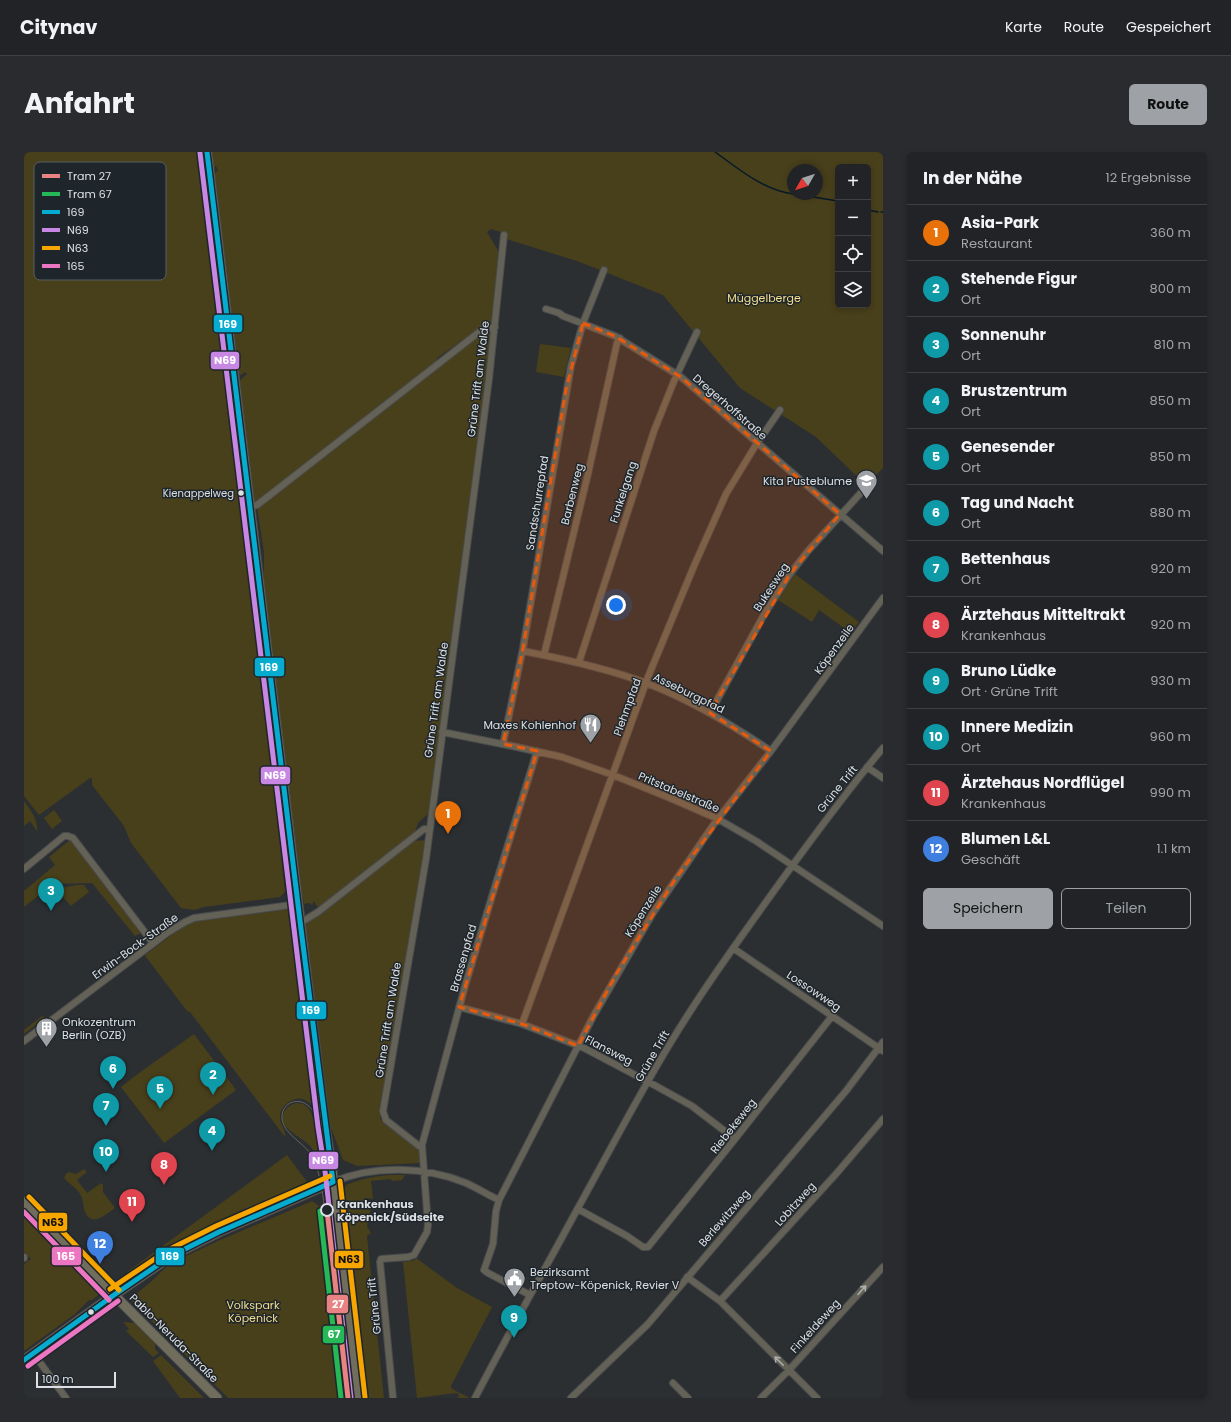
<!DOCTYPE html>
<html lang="de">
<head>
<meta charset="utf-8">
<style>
	body { margin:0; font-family:Poppins,sans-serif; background:#292b2e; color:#f1f3f6 }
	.controls { position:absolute; right:12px; top:12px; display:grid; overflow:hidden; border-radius:6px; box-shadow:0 2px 6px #0003 }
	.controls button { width:36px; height:36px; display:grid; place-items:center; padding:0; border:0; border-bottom:1px solid #3e4043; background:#212326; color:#f1f3f6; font:20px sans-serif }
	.compass { position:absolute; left:763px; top:12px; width:36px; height:36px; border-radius:50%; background:#212326; box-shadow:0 2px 6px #0003; rotate:231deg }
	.scale { position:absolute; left:12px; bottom:10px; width:80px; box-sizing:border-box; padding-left:4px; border:2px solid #dce0e4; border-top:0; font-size:11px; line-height:14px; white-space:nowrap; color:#dce0e4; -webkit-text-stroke:3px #1f262b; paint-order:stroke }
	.you { position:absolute; left:592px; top:453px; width:14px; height:14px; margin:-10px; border:3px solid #fff; border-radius:50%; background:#1a73e8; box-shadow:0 0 0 6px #1a73e833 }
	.badge { display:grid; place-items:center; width:26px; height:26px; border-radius:50%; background:#9ea2a6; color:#fff; font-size:13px; font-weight:700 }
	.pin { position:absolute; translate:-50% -33px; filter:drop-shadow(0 1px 2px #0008) }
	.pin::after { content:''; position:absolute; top:21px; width:14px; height:12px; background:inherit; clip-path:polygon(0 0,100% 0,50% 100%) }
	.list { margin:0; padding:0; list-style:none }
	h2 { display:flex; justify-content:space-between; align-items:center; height:52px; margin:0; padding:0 16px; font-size:17px }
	h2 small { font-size:13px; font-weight:400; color:#a2a4a7 }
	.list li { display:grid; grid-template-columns:26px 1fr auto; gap:12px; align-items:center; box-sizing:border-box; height:56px; padding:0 16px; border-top:1px solid #3e4043 }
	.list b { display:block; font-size:15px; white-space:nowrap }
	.list p { margin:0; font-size:13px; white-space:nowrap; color:#a2a4a7 }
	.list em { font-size:13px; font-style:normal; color:#a2a4a7 }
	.actions { display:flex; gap:8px; padding:12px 16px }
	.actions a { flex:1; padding:9px 0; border:1px solid #9ea2a6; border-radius:6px; text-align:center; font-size:14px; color:#9ea2a6 }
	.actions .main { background:#9ea2a6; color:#111 }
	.icon { flex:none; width:22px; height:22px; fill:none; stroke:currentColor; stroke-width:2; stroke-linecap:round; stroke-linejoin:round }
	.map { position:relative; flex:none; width:859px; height:1246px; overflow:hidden; border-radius:6px }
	header { display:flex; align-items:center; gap:24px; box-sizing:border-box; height:56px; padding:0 20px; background:#212326; border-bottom:1px solid #3e4043 }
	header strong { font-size:19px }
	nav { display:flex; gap:22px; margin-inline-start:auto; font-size:14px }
	.intro { display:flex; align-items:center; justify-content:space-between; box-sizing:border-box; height:96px; padding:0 24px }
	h1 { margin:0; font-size:28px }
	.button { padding:10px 18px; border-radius:6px; background:#9ea2a6; color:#111; font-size:14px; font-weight:700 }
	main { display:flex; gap:24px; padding:0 24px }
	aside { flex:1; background:#212326; border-radius:6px; box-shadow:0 2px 6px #0003 }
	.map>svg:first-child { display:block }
</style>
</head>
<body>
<header>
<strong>Citynav</strong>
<nav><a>Karte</a><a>Route</a><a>Gespeichert</a></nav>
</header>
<div class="intro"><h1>Anfahrt</h1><a class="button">Route</a></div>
<main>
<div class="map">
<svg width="859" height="1246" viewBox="0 0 859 1246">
	<rect width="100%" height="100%" fill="#2c2f32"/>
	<path fill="#483f1b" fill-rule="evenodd" d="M0,0H173L251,642L261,740L256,745L180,755L170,758L157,756L107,691L100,674L68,633V626H66L15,663L0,644Z
		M187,0H859V316L842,333L792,285L716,236L639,143L553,109L482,87L483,82L467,77L463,80L476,102L469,168L464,173L456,176L413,206L412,211L234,350L229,349L215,229L223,222L221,220L217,223L214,222L190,22L194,18L192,14L189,17ZM814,15H844V153H814ZM769,18H793V42H769Z
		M466,178L468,180L405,661L394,671L391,680L384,688L296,755L293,754L290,749L288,753L286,751L280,752L273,713L240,435V400L233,356L458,180Z
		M516,192L547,196L540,225L512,220Z
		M771,422L835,470L827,481L795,458L788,470L754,448Z
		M0,649C7,659 14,667 13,679L6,669L0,674Z
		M30,658L38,669L28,677L20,666Z
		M46,688L117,781L111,784L68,731L29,732L0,755V739L31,713L25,705Z
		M402,688L356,967L396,999L397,1011L333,1014L319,1008L306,973L281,773L388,689Z
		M52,733H60L65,740L47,754L32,737Z
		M264,757L280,885L290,954C287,952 283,949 279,947C270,944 256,954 256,964C255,972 262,977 261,985L166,860L163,859L122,805L121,803L161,773L179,766H196Z
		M18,864L22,866L21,870L18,868L0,882V878Z
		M170,882L212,938L140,991L97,935L115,921Z
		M273,951C294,951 292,988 294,1003L293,1004C290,1000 288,996 285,993C277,984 252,976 260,960C263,955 267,952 273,951Z
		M263,1003L284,1031L282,1034L267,1038L252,1044L253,1046L215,1069L166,1089V1090L130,1110L106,1126L103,1120Z
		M60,1017L63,1020L53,1028L63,1041L77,1031L79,1033V1040L91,1056C81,1063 66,1077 60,1057C59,1052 59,1047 56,1042C52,1035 45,1032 40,1026L42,1022L45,1020L52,1022Z
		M366,1023H381L378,1028L368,1029L367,1027L347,1029L349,1047L343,1046L342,1055L347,1056L343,1074L347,1081L343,1084L360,1246H340L322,1110L324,1096L319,1049H321L320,1040L322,1033C336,1027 351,1024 366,1023Z
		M288,1049L295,1054L320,1246H204L106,1147L129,1128L145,1112L194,1089Z
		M0,1060L35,1095L38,1101L74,1138V1143L68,1148H65L51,1162L0,1199V1112L7,1107L0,1100Z
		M312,1089L331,1246H326L307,1090Z
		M392,1106L433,1136L468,1155L427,1234L428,1237L446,1246H434L435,1242L432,1241L393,1246L379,1110L391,1108Z
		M99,1170L111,1171L131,1191V1197L135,1201L129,1205L102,1179L105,1177Z
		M137,1203L180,1246H156L129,1209Z"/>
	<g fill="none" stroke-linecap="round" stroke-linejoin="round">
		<path stroke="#061928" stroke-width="1.5" d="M691,0C715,17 739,38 769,42
			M770,42L814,49
			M844,58L854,60
			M857,60H859"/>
		<defs>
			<path id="street" d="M522,157L535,161L539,164L591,184L657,225L859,399
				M226,355L233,353L246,343L459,177L471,175
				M499,499C540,507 582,516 622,531C667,548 707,572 747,599
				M520,503L564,322L593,191L596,186
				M555,510L630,279L650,229L673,180
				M686,561L741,461L766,422L784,399L844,333
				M418,580L488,594L538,605L589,623L646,646L694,667L732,689L859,774
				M479,592L499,496L547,214L559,171L580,118
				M843,615L859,626
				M0,717L40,684H44L49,686L129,791
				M276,769L281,768L294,760L400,677L405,678
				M709,796L859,899
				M435,855L498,872L560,896L632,934L668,954L711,987
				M498,872L624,525L670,414L702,342L730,296L756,258
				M0,889L143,781L161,770L170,766L274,752
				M398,995L395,994L362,968L359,959L402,707L465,227L480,83
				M309,1030C349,1013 401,1014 442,1031C453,1036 464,1043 475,1048
				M554,1057L603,1084L619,1095H624L711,987L809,863
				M0,1105V1106
				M663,1125L696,1149L793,1246
				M506,1143L464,1121L460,1118L469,1092L472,1059L475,1048L570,863L629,761L690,672L747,599L859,446
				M696,1149L812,1022L859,967
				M9,1201L42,1246
				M649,1231L664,1246
				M369,1246L356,1110L357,1107L384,1105L390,1103L403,1080L404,1073L398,993L441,834L469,741L513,599
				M451,1246C484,1182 520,1119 554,1056C585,1000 614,944 647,890C676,842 709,796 742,750C780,697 817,646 859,596
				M547,1246L624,1172L822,939L859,890
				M737,1246L765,1218L859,1115"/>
			<path id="secondary" d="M183,0L276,769L301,974L308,1018L334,1246
				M0,1050L90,1143L193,1246
				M0,1208L90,1143L147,1104L195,1080L309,1030"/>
		</defs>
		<use href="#street" stroke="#494b4e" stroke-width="8"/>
		<use href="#secondary" stroke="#494b4e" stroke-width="11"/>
		<use href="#street" stroke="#646256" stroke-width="6"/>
		<use href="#secondary" stroke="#706d5d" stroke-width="9"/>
		<path stroke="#656561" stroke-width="1" d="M303,1058L292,966C284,941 257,947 258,966C259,981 278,990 286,1001C299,1020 301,1064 304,1087"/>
		<defs>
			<path id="bus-1" d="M183,0L276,769L309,1030
				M0,1208L90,1143L147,1104L195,1080L309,1030"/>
			<path id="bus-2" d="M176,1L294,975L301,1019L327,1246"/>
			<path id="bus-3" d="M316,1029L341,1245
				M5,1045L95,1138
				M86,1137L144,1098L192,1074L306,1024"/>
			<path id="bus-4" d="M0,1060L85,1148
				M4,1214L94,1149"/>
		</defs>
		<use href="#bus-1" stroke="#1f262b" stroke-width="8"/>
		<use href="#bus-2" stroke="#1f262b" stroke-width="8"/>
		<use href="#bus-3" stroke="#1f262b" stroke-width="8"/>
		<use href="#bus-4" stroke="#1f262b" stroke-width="8"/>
		<use href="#bus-1" stroke="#06acd0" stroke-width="5"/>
		<use href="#bus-2" stroke="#c787e3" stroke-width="5"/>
		<use href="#bus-3" stroke="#f7a600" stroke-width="5"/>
		<use href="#bus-4" stroke="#ec76c2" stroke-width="5"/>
		<defs>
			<path id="tram-1" d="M303,1058L324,1246"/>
			<path id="tram-2" d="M296,1059L317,1246"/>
		</defs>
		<use href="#tram-1" stroke="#1f262b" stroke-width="8"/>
		<use href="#tram-2" stroke="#1f262b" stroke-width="8"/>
		<use href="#tram-1" stroke="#e98383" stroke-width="5"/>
		<use href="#tram-2" stroke="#26b857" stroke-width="5"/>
	</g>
	<defs><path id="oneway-shaft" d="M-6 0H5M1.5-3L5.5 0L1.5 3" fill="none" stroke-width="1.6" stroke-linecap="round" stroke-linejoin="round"/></defs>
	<g stroke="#acaeab">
		<use href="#oneway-shaft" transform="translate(838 1138) rotate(-48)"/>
		<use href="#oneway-shaft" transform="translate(755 1209) rotate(-135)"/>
	</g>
	<path fill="#e8590c" fill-opacity="0.2" stroke="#e8590c" stroke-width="3" stroke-dasharray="8 5" stroke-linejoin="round" d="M559,171L591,184L657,225L816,362L766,422L686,561L747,599L652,726L593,821L554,894L498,872L435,855L513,599L479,592L499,496L542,237Z"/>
	<defs>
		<symbol id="school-pin" viewBox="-11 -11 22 30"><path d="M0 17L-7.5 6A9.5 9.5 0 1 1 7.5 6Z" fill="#9ea2a6" stroke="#1f262b"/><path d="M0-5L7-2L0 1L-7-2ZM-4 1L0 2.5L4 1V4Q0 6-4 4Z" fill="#fff"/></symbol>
		<symbol id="restaurant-pin" viewBox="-11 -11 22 30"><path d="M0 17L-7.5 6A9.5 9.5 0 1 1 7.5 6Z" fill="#9ea2a6" stroke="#1f262b"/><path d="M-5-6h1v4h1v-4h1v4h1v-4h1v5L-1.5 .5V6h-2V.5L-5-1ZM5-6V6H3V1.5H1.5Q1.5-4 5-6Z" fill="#fff"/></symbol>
		<symbol id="building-pin" viewBox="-11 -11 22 30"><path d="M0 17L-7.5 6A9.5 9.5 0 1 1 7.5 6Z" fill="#9ea2a6" stroke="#1f262b"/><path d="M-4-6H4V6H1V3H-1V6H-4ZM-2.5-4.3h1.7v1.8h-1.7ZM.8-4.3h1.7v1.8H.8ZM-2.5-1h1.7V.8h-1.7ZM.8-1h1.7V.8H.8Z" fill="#fff"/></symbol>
		<symbol id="civic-pin" viewBox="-11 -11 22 30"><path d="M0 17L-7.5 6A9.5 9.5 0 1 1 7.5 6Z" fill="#9ea2a6" stroke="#1f262b"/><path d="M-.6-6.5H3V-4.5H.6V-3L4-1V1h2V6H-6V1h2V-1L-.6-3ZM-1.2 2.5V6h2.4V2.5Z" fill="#fff"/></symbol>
	</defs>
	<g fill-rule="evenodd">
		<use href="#school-pin" x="830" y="316" width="25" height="34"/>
		<use href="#restaurant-pin" x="554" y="560" width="25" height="34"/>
		<use href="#building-pin" x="10" y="864" width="25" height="34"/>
		<use href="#civic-pin" x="478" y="1114" width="25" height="34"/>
	</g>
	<g fill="#dce0e4" stroke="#1f262b" stroke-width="1.5">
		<circle cx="217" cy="341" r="3.5"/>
		<circle cx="67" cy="1160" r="3.5"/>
	</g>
	<circle fill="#1f262b" stroke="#dce0e4" stroke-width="2" cx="303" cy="1058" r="6"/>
	<g text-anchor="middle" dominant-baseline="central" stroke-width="3" stroke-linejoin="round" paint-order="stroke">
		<g font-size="10" fill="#dce0e4" stroke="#1f262b" text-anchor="end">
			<text x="210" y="341">Kienappelweg</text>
		</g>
		<g font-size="11" fill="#f3de8c" stroke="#1f262b">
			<text x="740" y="146">Müggelberge</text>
			<text x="229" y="1153">Volkspark<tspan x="229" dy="13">Köpenick</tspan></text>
		</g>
		<g font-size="11" fill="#dce0e4" stroke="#1f262b">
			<text transform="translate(454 227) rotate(-83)">Grüne Trift am Walde</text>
			<text transform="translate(706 255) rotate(41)">Dregerhoffstraße</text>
			<text transform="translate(599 340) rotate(-72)">Funkelgang</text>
			<text transform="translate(548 342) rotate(-76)">Barbenweg</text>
			<text transform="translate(513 351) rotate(-81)">Sandschurrepfad</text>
			<text transform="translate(747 435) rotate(-57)">Bukesweg</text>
			<text transform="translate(810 497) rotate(-54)">Köpenzeile</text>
			<text transform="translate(665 541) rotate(26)">Asseburgpfad</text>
			<text transform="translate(412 548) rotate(-82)">Grüne Trift am Walde</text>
			<text transform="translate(603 555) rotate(-70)">Plehmpfad</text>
			<text transform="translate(813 637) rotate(-51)">Grüne Trift</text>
			<text transform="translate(655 640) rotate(23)">Pritstabelstraße</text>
			<text transform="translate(619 759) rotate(-58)">Köpenzeile</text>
			<text transform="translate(111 794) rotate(-36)">Erwin-Bock-Straße</text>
			<text transform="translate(439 806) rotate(-74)">Brassenpfad</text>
			<text transform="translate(790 839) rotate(34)">Lossowweg</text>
			<text transform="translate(364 868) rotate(-81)">Grüne Trift am Walde</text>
			<text transform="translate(585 898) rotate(27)">Flansweg</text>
			<text transform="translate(628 904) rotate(-60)">Grüne Trift</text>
			<text transform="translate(709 974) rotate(-52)">Riebekeweg</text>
			<text transform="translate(771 1052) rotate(-48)">Lobitzweg</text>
			<text transform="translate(700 1066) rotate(-49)">Berlewitzweg</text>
			<text transform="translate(350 1154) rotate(-96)">Grüne Trift</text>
			<text transform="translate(791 1174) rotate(-48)">Finkeldeweg</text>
			<text transform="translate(150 1186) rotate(45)">Pablo-Neruda-Straße</text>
		</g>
		<g font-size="11" fill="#dce0e4" stroke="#1f262b" text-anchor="end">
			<text x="828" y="329">Kita Pusteblume</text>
			<text x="552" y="573">Maxes Kohlenhof</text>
			<text x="38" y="870" text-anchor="start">Onkozentrum<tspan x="38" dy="13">Berlin (OZB)</tspan></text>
			<text x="506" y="1120" text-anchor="start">Bezirksamt<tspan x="506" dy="13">Treptow-Köpenick, Revier V</tspan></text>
		</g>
		<g font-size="11" font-weight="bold" fill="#dce0e4" stroke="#1f262b" text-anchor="start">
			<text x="313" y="1052">Krankenhaus<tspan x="313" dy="13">Köpenick/Südseite</tspan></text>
		</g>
	</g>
	<rect x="10" y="10" width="132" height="118" rx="6" fill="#1f262b" stroke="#585e62" stroke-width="1"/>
	<rect x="18" y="22" width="18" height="4" fill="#e98383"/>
	<rect x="18" y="40" width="18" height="4" fill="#26b857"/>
	<rect x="18" y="58" width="18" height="4" fill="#06acd0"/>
	<rect x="18" y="76" width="18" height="4" fill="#c787e3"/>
	<rect x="18" y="94" width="18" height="4" fill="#f7a600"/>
	<rect x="18" y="112" width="18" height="4" fill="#ec76c2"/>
	<g font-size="11" fill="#dce0e4">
		<text x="43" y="28">Tram 27</text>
		<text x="43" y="46">Tram 67</text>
		<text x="43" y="64">169</text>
		<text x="43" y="82">N69</text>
		<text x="43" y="100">N63</text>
		<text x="43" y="118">165</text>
	</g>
	<g stroke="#1f262b" stroke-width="1.5">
		<rect x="189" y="162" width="30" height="19" rx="4" fill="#06acd0"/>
		<rect x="186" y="199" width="30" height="19" rx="4" fill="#c787e3"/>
		<rect x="230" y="505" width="31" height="20" rx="4" fill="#06acd0"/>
		<rect x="236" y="614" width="31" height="19" rx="4" fill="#c787e3"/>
		<rect x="272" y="849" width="31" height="19" rx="4" fill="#06acd0"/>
		<rect x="284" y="999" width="31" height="19" rx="4" fill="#c787e3"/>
		<rect x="14" y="1060" width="30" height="20" rx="4" fill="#f7a600"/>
		<rect x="27" y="1094" width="31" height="20" rx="4" fill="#ec76c2"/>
		<rect x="131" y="1095" width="30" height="19" rx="4" fill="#06acd0"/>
		<rect x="310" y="1098" width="30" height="19" rx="4" fill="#f7a600"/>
		<rect x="302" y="1142" width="23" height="20" rx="4" fill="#e98383"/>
		<rect x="298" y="1173" width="23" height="19" rx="4" fill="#26b857"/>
	</g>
	<g font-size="11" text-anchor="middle" font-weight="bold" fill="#fff">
		<text x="204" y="176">169</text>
		<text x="201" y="212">N69</text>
		<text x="245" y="519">169</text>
		<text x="251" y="627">N69</text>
		<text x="287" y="862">169</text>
		<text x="299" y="1012">N69</text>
		<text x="42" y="1108">165</text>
		<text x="146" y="1108">169</text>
		<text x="314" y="1156">27</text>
		<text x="310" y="1186">67</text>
	</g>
	<g font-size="11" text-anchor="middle" font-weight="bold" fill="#111">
		<text x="29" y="1074">N63</text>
		<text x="325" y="1111">N63</text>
	</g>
</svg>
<div class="controls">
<button>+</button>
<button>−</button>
<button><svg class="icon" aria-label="locate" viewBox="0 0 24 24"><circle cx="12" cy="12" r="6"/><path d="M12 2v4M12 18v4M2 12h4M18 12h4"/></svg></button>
<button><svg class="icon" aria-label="layers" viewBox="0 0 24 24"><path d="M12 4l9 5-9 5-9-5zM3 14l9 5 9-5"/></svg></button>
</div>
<svg class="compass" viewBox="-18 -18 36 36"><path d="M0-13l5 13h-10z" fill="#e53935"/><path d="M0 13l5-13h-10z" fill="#a2a4a7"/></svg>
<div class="scale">100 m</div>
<div class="you"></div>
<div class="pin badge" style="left:424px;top:682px;background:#e8710a">1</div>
<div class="pin badge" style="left:189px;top:943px;background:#0f9aa8">2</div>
<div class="pin badge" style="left:27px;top:759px;background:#0f9aa8">3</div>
<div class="pin badge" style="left:188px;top:999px;background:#0f9aa8">4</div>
<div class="pin badge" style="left:136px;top:957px;background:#0f9aa8">5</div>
<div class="pin badge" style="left:89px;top:937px;background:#0f9aa8">6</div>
<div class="pin badge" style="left:82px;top:974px;background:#0f9aa8">7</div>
<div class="pin badge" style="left:140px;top:1033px;background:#e0444e">8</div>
<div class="pin badge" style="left:490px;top:1186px;background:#0f9aa8">9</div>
<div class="pin badge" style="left:82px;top:1020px;background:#0f9aa8">10</div>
<div class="pin badge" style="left:108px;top:1070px;background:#e0444e">11</div>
<div class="pin badge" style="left:76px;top:1112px;background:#3f7fe0">12</div>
</div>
<aside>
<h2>In der Nähe<small>12 Ergebnisse</small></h2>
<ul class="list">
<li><span class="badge" style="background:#e8710a">1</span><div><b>Asia-Park</b><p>Restaurant</p></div><em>360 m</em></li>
<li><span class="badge" style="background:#0f9aa8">2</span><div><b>Stehende Figur</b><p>Ort</p></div><em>800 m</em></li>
<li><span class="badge" style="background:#0f9aa8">3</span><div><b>Sonnenuhr</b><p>Ort</p></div><em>810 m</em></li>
<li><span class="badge" style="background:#0f9aa8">4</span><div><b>Brustzentrum</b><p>Ort</p></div><em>850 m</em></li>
<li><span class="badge" style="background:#0f9aa8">5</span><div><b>Genesender</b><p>Ort</p></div><em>850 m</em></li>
<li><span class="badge" style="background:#0f9aa8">6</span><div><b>Tag und Nacht</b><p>Ort</p></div><em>880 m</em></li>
<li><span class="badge" style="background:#0f9aa8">7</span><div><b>Bettenhaus</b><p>Ort</p></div><em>920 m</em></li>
<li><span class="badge" style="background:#e0444e">8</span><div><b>Ärztehaus Mitteltrakt</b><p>Krankenhaus</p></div><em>920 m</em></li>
<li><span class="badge" style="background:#0f9aa8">9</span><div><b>Bruno Lüdke</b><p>Ort · Grüne Trift</p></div><em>930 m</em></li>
<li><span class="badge" style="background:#0f9aa8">10</span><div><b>Innere Medizin</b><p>Ort</p></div><em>960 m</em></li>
<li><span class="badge" style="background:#e0444e">11</span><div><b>Ärztehaus Nordflügel</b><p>Krankenhaus</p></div><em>990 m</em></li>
<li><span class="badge" style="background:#3f7fe0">12</span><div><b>Blumen L&amp;L</b><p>Geschäft</p></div><em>1.1 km</em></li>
</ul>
<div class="actions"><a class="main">Speichern</a><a>Teilen</a></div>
</aside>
</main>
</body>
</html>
